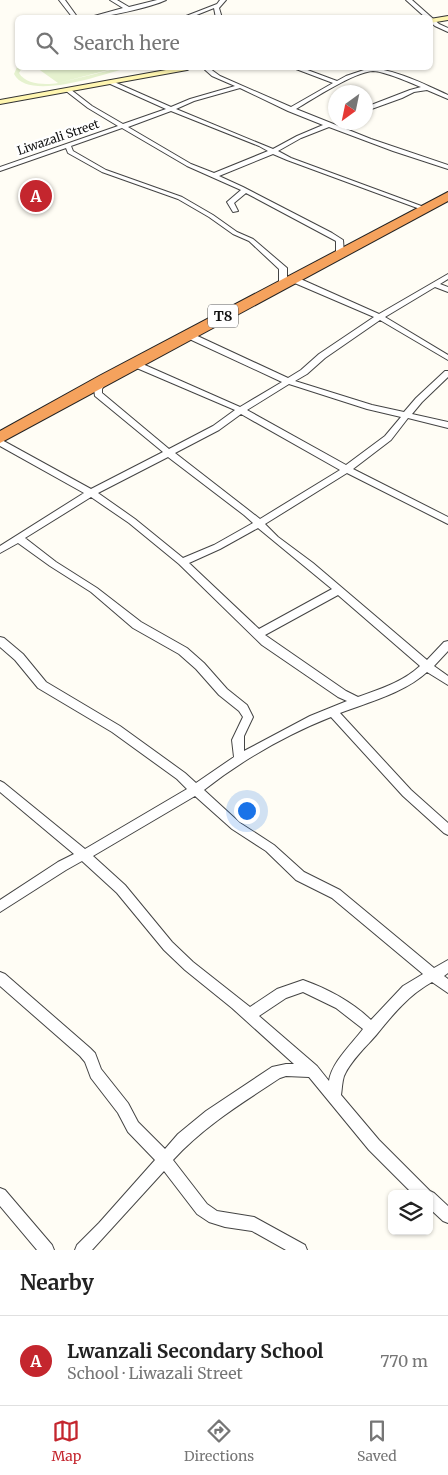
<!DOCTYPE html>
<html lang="en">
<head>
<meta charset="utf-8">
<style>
	body { margin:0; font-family:Merriweather,serif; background:#f2f2f2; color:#222 }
	.controls { position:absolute; right:15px; bottom:15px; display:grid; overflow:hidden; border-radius:8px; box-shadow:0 1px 4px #0004 }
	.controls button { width:45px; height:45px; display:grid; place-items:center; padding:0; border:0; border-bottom:1px solid #e0e0e0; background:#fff; color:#222; font:25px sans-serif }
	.compass { position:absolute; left:328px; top:85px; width:45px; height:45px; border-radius:50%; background:#fff; box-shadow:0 1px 4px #0004; rotate:213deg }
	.you { position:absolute; left:246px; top:810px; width:18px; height:18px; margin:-12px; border:4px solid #fff; border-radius:50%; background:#1a73e8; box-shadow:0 0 0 8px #1a73e833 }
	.badge { display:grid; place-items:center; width:32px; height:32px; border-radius:50%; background:#c4262e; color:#fff; font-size:16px; font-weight:700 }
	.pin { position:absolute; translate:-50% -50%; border:2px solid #fff; box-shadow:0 1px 5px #0006 }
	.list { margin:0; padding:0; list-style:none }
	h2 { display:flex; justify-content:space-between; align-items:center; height:65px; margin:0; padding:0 20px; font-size:21px }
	h2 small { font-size:16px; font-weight:400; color:#767676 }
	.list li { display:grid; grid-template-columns:32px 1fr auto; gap:15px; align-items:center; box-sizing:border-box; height:90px; padding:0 20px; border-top:1px solid #e0e0e0 }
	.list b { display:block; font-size:19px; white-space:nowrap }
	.list p { margin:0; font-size:16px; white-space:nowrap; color:#767676 }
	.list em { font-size:16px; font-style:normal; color:#767676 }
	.icon { flex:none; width:28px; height:28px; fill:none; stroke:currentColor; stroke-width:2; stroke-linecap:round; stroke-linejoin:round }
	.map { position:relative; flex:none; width:448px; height:1250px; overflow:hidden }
	.search { position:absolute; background:#fff; box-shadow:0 1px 4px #0004; left:15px; right:15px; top:15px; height:55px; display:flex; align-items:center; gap:12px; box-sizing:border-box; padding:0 18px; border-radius:8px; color:#767676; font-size:19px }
	.sheet { height:155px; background:#fff }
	nav { display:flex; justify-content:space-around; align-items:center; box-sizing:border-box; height:70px; border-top:1px solid #e0e0e0; background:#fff; font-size:14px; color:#767676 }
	nav a { display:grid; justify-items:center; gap:2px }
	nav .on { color:#c4262e }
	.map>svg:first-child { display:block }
</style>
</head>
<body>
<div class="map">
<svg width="448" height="1250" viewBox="0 0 448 1250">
	<rect width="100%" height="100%" fill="#fffdf5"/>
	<path fill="#e6f2cf" d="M17,67L22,68L19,73C26,85 46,85 58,83L37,68H116L58,83L119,68H127C104,74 28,102 14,74Z"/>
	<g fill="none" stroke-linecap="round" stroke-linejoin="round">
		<defs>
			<path id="street" d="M59,0H65L78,18H73Z
				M110,0H117L129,7L157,0H166C152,7 103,18 87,18L123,8Z
				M220,0H226L219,8L222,18H216L214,8L189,18H181L217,4Z
				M406,0H412L439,24L448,28V32L435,26L430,22V18H426Z
				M203,68H209L220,76L291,107L333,83L296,69L295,68H302L337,81L346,76L367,69L366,68C393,68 424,84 448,95V99L427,90L414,92L402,98L366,111V107L410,90L421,87C411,83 384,71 373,71C354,72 313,99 296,109L371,139L448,165V169L393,151L329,127L301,138L278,151L291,158L424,207V209H420L287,160L273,154L219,176L243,187L332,233L343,240L344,254L340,256L336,254V241L246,193L234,203L238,211L233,212L227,202L241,190L187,166L122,128L71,146L73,151L106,170L182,197L213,215L237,232L253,239L287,268V285L283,287L279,285V269L249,241L233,234L209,217L178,199L102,172L68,153L66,148L0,171V167L118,126L88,108L66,91V89H70L92,106L123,124L166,109L108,83V81H112L171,107L190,99L235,86L212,76ZM240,88L288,111L323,125L297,136L273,149L176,109L194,101ZM171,111L259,146L268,151L214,173L191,164L128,127Z
				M448,274V279L440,284L448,287V292L435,287L385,317L448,355V360L380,320L325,358L307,374L295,381L372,405L404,412L416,398L445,371H448V377L422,402L412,414L448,422V428L408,418L391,440L353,469L448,517V524L347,473L265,524L278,537L313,563L427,660L444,642L448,641V651L434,666L448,676V685L427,672C404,693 369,702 340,713L411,790L448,823V835L444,833L403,796L331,717C286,735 242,760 204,790L240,823L274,845L304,872L340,890L434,968L448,960V973L444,976L448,979V993L432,982C409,995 394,1013 377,1034C367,1046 351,1060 344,1076C342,1082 342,1089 341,1095L379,1140L430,1191L434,1193L448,1206V1223L443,1221L429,1208V1194H413L369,1150L309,1077L286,1076L280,1078C242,1103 204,1126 173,1160L207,1204L217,1211L254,1217L305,1245L307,1250H286L252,1231L225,1227L209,1222L197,1214L164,1171L92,1250H75L77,1245L99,1223L155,1160L128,1132L118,1113L91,1078L85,1062L80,1056L0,986V972L5,974L90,1048L95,1053L101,1069L128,1103L138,1122L165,1149L178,1134L206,1111L272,1067L286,1064H294L232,1008L185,970L164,950L117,893L82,861L66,870L0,912V900L58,862L74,854L0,792V781L4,783L85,849L187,789L177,779L112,732L38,688L15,660L0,647V637L4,638L23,654L46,682L120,726L185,773L196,783L234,757L232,740L243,717L239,711L219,695L196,669L179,654L133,628L91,592L50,566L18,543L0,553V546L84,493L0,446V439L91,489L163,452L95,396L94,389L101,378H107L108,380L102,389V393L169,449L213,426L235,410L132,366V362H138L240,407L282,382L185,337V333H191L288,378L301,370L319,354L374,317L290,281V277H296L379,314ZM289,384L367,409L401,417L385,436L346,465L247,410ZM241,414L340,470L260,519L175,453L219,430ZM168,457L244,515L253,523L214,545L183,558L135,519L98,493ZM91,497L129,523L179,564L262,645L338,697L347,701L310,716L244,751V736L253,717L247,705L227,689L204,663L187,648L141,622L97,588L56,562L25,538ZM258,528L332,589L259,629L189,563L220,549ZM338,595L420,666C403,682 380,689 358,697L346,691L265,635ZM195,796L232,829L266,851L296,880L332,898L423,974L403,986L371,1020C351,1001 328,989 303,980L277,989L250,1007L193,962L172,942L125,885L93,856ZM303,992L336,1008L363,1029C351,1045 332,1062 329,1081L317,1066L259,1016L286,998Z
				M0,1188L5,1190L52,1245L54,1250H37L0,1206Z"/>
			<path id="secondary" d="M448,16V20L430,23V19Z
				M177,68H191L187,70L0,104V100Z"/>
			<path id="highway" d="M448,192V201L0,443V431L99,376Z"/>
		</defs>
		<use href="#street" stroke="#444" stroke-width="2"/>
		<use href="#secondary" stroke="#333" stroke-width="2"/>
		<use href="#highway" stroke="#222" stroke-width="2"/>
		<use href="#street" fill="#fff" fill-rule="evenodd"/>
		<use href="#secondary" fill="#fff6b0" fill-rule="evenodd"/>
		<use href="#highway" fill="#f5a25d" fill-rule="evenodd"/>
	</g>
	<g text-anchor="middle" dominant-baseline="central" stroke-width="5" stroke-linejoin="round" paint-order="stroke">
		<g font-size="12" fill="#111" stroke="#fff">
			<text transform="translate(58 137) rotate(-19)">Liwazali Street</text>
		</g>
		<rect fill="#fff" stroke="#585858" stroke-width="1" x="208" y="304.5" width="30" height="23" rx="4"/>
		<g font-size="14" font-weight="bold" fill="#111">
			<text x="223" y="316">T8</text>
		</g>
	</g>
</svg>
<div class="controls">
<button><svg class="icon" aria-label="layers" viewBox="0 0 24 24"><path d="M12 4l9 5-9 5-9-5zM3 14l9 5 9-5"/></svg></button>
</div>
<svg class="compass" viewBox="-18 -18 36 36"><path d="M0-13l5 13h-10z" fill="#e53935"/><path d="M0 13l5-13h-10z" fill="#767676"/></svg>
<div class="you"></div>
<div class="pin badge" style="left:36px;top:196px">A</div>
<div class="search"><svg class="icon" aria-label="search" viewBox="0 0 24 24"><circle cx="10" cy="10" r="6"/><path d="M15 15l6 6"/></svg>Search here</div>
</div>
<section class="sheet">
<h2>Nearby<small></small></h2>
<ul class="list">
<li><span class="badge">A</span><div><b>Lwanzali Secondary School</b><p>School · Liwazali Street</p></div><em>770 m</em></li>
</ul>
</section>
<nav>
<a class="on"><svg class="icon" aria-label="map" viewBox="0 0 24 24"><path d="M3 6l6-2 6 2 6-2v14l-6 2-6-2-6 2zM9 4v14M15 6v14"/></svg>Map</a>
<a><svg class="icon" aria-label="directions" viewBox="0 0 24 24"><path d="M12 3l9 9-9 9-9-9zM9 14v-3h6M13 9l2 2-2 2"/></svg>Directions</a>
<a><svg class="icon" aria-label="saved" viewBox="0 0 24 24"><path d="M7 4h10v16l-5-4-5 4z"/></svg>Saved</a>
</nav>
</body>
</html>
